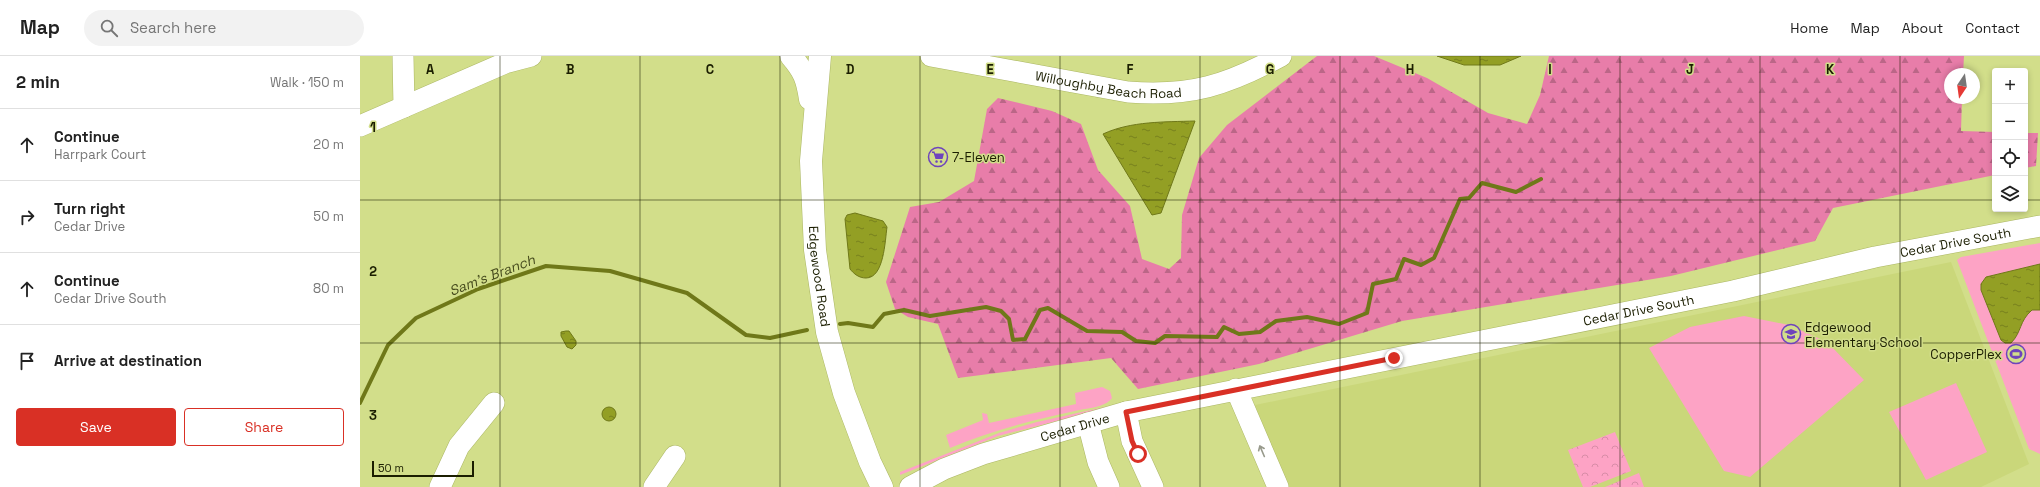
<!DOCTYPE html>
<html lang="en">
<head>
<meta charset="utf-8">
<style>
	body { margin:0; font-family:"Space Grotesk",sans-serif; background:#f2f2f2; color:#222 }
	.controls { position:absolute; right:12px; top:12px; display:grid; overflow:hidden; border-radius:4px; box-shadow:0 2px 6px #0003 }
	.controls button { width:36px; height:36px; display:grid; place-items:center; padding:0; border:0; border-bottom:1px solid #e0e0e0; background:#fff; color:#222; font:20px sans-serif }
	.compass { position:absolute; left:1584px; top:12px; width:36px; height:36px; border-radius:50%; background:#fff; box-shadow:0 2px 6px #0003; rotate:193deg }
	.scale { position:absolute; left:12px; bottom:10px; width:102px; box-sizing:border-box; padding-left:4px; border:2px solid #1b1e00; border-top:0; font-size:11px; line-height:14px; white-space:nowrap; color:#1b1e00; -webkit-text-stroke:3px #d2de8a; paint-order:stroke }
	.stop { position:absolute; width:12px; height:12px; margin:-9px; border:3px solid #d93025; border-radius:50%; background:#fff }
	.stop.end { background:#d93025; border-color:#fff; box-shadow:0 1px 4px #0008 }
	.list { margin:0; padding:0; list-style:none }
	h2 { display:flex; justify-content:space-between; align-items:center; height:52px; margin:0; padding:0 16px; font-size:17px }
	h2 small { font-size:13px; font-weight:400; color:#767676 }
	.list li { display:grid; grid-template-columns:26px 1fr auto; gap:12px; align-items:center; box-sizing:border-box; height:72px; padding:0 16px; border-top:1px solid #e0e0e0 }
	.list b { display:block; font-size:15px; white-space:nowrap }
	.list p { margin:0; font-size:13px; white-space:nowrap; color:#767676 }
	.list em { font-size:13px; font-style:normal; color:#767676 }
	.actions { display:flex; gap:8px; padding:12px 16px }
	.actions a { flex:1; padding:9px 0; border:1px solid #d93025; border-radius:4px; text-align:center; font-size:14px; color:#d93025 }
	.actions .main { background:#d93025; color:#fff }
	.icon { flex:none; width:22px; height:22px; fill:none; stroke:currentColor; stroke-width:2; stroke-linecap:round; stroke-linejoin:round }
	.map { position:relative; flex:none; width:1680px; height:431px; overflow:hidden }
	header { display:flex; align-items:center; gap:24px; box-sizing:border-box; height:56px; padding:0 20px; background:#fff; border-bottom:1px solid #e0e0e0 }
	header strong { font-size:19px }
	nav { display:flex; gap:22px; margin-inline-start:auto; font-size:14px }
	.search { width:280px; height:36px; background:#f2f2f2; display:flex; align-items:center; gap:10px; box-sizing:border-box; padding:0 14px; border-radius:22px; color:#767676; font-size:15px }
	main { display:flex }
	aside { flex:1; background:#fff }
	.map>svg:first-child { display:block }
</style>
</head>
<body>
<header>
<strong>Map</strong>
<div class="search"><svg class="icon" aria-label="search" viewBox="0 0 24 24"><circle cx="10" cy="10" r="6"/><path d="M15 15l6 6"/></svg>Search here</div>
<nav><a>Home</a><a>Map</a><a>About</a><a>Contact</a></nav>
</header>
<main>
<aside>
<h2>2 min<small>Walk · 150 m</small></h2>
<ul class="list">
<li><svg class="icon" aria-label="ahead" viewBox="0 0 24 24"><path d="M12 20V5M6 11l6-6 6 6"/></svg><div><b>Continue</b><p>Harrpark Court</p></div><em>20 m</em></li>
<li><svg class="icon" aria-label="right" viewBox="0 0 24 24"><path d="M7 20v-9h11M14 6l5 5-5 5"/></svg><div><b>Turn right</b><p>Cedar Drive</p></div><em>50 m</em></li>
<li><svg class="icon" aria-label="ahead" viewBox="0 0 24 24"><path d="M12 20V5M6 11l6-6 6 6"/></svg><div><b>Continue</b><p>Cedar Drive South</p></div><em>80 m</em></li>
<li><svg class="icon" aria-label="arrive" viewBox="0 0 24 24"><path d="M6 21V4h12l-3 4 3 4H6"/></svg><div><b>Arrive at destination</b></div></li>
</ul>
<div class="actions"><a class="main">Save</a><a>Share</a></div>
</aside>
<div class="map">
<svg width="1680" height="431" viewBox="0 0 1680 431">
	<defs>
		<pattern id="forest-firs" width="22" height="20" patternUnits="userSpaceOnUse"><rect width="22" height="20" fill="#e87da9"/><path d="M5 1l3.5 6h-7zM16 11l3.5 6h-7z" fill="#bb6687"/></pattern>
		<pattern id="park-crowns" width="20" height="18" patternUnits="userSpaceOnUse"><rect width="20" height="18" fill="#fda3c5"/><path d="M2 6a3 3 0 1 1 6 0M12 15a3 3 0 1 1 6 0" fill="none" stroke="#d88ca7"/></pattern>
		<pattern id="water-ripples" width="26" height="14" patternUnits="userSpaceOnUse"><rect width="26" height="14" fill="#939f24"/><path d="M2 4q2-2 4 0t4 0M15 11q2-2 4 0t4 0" fill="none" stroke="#77811d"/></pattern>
	</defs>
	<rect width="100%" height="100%" fill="#d2de8a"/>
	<path fill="#cad77a" d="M1591,206L1669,408L1621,431H928L895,349Z"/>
	<path fill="#fda3c5" d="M1680,187V398L1669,393L1597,204L1601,201Z
		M1384,260L1429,269L1467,286L1504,324L1390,421L1364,415L1289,292L1330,271Z
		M1596,327L1627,396L1566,424L1529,356Z
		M742,331L750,335L752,342C745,352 726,352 715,355C672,364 631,375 590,392L586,379L623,364L622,357L627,358L629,367L716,348L715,337Z
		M749,350L747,352L638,380L540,419V416L639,377L677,366Z"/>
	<path fill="url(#forest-firs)" d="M957,0H1014L1067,22L1128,57L1167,68L1180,39L1189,0H1604L1603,18H1590V42H1602L1601,75L1635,76V119L1473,152L1455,185L1311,220L1042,265L899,308L778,333L751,302L598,322L578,268L548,261L535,253L526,226L550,151L579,146L614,125L627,53L638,42L692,55L721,68L738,114L770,150L782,203L809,213L821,202L822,159L839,102L867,69Z
		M1665,77H1678L1676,110L1665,112Z"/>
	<path fill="url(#park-crowns)" d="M1255,376L1271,415L1230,431H1223L1208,394Z
		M1279,417L1284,431H1245Z"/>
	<path fill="url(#water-ripples)" stroke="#6f7819" d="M1077,0H1161L1140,9H1104Z
		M835,65L801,157L792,159L743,78C771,65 805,66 835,65Z
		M495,157L523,165L527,171C525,185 524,222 506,222C499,222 494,218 490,213L485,163L487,159Z
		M1680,208V254H1672C1659,265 1662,276 1651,287H1645L1641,284L1621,234V228L1626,221Z
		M206,275H209L216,285V289L212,293L207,291L201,280V276Z
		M242 358a7 7 0 1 1 14 0a7 7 0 1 1-14 0Z"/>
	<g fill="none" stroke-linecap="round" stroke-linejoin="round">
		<path stroke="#6f7819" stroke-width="4" d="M480,268L488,267L513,271L524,258L544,254L570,260L626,251L641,255L649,263L653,284L665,283L680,254L688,252L727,275L762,276L776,285L795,287L805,280L857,281L864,271L879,278L900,276L916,265L947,261L979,268L1007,257L1013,228L1036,223L1044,203L1061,209L1074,202L1100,143L1109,142L1122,127L1156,136L1181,123
			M0,347L28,289L56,262L118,233L186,210L250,215L327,237L386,279L410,282L447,274"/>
		<defs>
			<g id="minor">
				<path d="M43,0L44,51"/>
				<path id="s1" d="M571,0L768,36C831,41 867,29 921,0"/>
				<path d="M0,70L145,7L171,0"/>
				<path d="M876,333L918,431"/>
				<path d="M766,356L772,385L793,431"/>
				<path d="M728,367L738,406L749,431"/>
				<path d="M80,431L99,390L134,347"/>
				<path d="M294,431L315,400"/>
				<path id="s2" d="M550,431L584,413L623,398L766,356L1373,235L1515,201L1680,170"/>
			</g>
			<g id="major">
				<path d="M431,0C444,15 447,23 450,43"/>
				<path id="s3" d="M460,0L451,105L455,194L467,276L484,337L510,406L522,431"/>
			</g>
		</defs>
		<use href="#minor" stroke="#abb663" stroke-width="22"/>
		<use href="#major" stroke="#abb663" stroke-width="23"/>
		<use href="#minor" stroke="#fff" stroke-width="21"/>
		<use href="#major" stroke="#fff" stroke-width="22"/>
	</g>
	<defs><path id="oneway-shaft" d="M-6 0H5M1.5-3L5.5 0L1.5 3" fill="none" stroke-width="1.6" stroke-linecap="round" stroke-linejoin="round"/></defs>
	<use stroke="#989a8c" href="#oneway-shaft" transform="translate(902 395) rotate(-113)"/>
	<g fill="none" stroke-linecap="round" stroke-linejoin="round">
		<path stroke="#d93025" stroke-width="5" d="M778,398L772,385L766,356L1034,302"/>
	</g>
	<path fill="none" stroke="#1b1e00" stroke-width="1" stroke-opacity="0.55" d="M140,0V431M280,0V431M420,0V431M560,0V431M700,0V431M840,0V431M980,0V431M1120,0V431M1260,0V431M1400,0V431M1540,0V431M0,144H1635M1665,144H1680M0,287H1680"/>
	<defs>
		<symbol id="supermarket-ring" viewBox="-11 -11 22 22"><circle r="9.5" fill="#d2de8a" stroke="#6e44bc" stroke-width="1.5"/><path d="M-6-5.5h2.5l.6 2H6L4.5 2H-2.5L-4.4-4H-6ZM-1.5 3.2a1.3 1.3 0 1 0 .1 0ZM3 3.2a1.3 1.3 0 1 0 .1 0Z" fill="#6e44bc"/></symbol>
		<symbol id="school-ring" viewBox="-11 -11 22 22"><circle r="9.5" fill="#d2de8a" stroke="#6e44bc" stroke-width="1.5"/><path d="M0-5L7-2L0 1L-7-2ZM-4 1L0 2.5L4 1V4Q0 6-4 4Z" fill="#6e44bc"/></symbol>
		<symbol id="stadium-ring" viewBox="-11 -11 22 22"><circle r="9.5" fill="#d2de8a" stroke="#6e44bc" stroke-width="1.5"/><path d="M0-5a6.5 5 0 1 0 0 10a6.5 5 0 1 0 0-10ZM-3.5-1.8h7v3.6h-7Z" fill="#6e44bc"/></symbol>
	</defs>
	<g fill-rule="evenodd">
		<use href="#supermarket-ring" x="567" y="90" width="22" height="22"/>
		<use href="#school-ring" x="1420" y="267" width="22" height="22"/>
		<use href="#stadium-ring" x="1645" y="287" width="22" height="22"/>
	</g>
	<g text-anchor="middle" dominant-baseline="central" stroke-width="3" stroke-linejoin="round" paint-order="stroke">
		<g font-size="13" fill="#1b1e00" stroke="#d2de8a">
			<text stroke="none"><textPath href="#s1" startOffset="180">Willoughby Beach Road</textPath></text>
			<text stroke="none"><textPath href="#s2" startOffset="1076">Cedar Drive South</textPath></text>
			<text stroke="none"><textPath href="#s3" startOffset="221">Edgewood Road</textPath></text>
			<text stroke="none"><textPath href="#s2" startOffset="752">Cedar Drive South</textPath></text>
			<text stroke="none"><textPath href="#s2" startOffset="176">Cedar Drive</textPath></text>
		</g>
		<g font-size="13" fill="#1b1e00" stroke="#d2de8a" text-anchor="start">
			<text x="592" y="101">7-Eleven</text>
			<text x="1445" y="271">Edgewood<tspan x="1445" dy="15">Elementary School</tspan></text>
			<text x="1642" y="298" text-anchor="end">CopperPlex</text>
		</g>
		<g font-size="14" font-style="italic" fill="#464b1d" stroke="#d2de8a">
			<text transform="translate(132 219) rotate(-21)">Sam's Branch</text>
		</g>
	</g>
	<g font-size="13" text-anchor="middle" font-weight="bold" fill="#1b1e00" stroke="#d2de8a" stroke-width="3" stroke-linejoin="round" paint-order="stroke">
		<text x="70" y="18">A</text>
		<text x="210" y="18">B</text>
		<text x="350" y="18">C</text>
		<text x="490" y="18">D</text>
		<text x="630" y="18">E</text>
		<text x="770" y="18">F</text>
		<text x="910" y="18">G</text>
		<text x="1050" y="18">H</text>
		<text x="1190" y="18">I</text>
		<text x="1330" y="18">J</text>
		<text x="1470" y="18">K</text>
		<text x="13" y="76">1</text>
		<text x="13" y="220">2</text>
		<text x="13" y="364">3</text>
	</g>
</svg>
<div class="controls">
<button>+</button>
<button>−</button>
<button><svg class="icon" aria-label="locate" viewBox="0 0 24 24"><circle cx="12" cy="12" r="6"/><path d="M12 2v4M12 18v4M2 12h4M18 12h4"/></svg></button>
<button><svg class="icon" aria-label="layers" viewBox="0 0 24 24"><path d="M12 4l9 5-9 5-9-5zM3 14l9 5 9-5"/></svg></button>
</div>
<svg class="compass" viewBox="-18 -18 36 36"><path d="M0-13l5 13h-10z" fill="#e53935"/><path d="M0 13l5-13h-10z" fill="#767676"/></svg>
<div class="scale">50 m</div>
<div class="stop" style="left:778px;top:398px"></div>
<div class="stop end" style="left:1034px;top:302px"></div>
</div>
</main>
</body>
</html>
